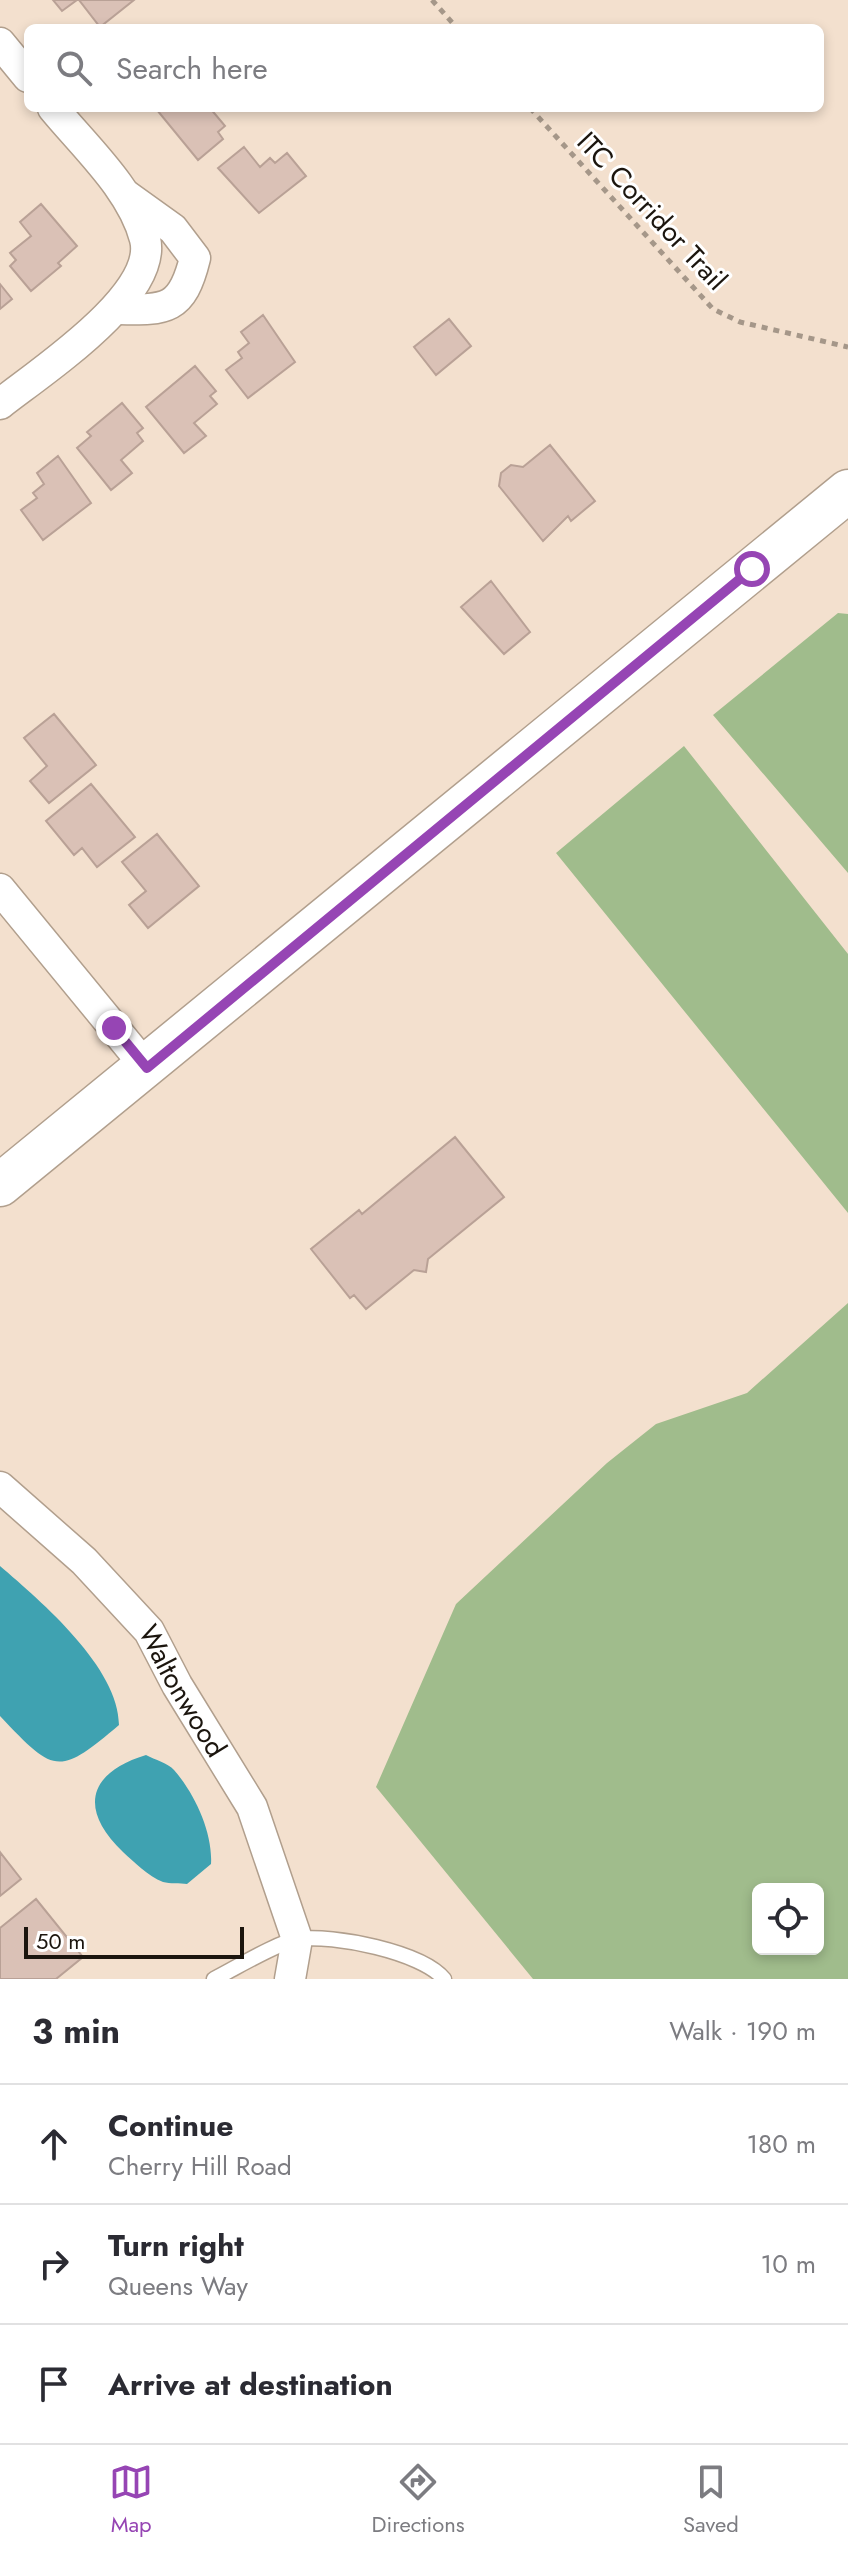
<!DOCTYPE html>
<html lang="en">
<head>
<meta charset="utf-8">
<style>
	body { margin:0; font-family:Jost,sans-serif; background:#f2f2f3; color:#2b2b33 }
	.controls { position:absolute; right:24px; bottom:24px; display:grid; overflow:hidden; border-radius:12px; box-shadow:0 4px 12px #0003 }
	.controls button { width:72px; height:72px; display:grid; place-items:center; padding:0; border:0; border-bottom:2px solid #e1e1e2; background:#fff; color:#2b2b33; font:40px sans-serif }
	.scale { position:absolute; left:24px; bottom:20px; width:220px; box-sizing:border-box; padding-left:8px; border:4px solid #1b150e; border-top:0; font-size:22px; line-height:28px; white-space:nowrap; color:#1b150e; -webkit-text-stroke:6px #fff; paint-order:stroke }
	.stop { position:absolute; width:24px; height:24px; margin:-18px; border:6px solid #9645b4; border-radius:50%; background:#fff }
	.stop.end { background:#9645b4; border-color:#fff; box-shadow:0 2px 8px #0008 }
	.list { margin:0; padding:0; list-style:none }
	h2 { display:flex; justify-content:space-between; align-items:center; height:104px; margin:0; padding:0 32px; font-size:34px }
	h2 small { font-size:26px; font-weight:400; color:#7c7c81 }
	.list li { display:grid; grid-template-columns:52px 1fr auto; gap:24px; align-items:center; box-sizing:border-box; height:120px; padding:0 32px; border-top:2px solid #e1e1e2 }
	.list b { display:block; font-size:30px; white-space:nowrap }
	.list p { margin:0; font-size:26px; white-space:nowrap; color:#7c7c81 }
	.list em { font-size:26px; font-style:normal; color:#7c7c81 }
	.icon { flex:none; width:44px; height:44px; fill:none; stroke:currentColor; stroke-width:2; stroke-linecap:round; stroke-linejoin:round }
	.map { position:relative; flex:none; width:848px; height:1979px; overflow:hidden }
	.search { position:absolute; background:#fff; box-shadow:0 4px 12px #0003; left:24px; right:24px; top:24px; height:88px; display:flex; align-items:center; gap:20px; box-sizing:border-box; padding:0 28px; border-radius:12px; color:#7c7c81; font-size:30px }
	.sheet { height:464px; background:#fff }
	nav { display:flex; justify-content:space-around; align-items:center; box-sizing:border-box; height:112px; border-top:2px solid #e1e1e2; background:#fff; font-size:22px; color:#7c7c81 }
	nav a { display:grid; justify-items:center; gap:4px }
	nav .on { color:#9645b4 }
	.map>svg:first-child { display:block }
</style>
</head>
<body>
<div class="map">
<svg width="848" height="1979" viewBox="0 0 848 1979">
	<rect width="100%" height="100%" fill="#f3e0ce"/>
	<path fill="#a0bc8c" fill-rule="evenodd" d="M838,613L848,614V873L713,715Z
		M684,746L848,954V1213L556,853Z
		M848,1303V1979H533L376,1787L456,1604L607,1463L656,1424L747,1393ZM818,1889V1949H758V1889Z"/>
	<path fill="#3fa2b1" d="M0,1566C42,1602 119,1668 119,1725C58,1777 54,1773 0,1716Z
		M146,1755C155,1760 168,1763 174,1770C195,1794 213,1833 211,1864L187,1884C180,1883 170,1884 163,1882C148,1876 134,1862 123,1852C79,1810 87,1773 146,1755Z"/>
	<path fill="#dac1b6" stroke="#b9a196" stroke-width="2" d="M53,0H77L62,11Z
		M79,0H134L100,27Z
		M159,108H210L225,126L218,132L223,139L198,160L157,110Z
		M244,147L260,167L270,158L275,163L287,153L306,176L259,213L218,168Z
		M41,204L77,246L58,263L61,266L31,291L10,266L16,260L10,253L31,236L20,222Z
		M0,284L12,299L0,309Z
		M263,315L295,362L248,398L226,370L242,358L238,352L249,343L241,332Z
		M449,319L471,346L436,375L414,347Z
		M195,366L216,391L210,396L217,404L194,423L206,436L184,453L146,407Z
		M122,403L143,428L137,433L143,441L121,460L132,473L111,490L77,448L91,436L87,432Z
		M550,445L595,501L571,521L568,516L543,541L499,486L501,473L511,465L523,467Z
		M58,456L91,503L43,540L21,510L37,498L33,493L44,484L37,473Z
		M491,581L530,632L504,654L461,607Z
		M54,714L96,765L49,803L30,781L47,766L24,738Z
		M91,784L135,837L97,867L82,848L74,855L46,821Z
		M157,834L199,886L148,928L129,905L146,891L122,862Z
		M455,1137L504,1197L428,1259L426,1272L414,1270L366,1309L354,1295L350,1298L311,1249L359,1210L362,1214Z
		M0,1852L21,1879L0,1896Z
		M36,1899L83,1957L56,1979H0V1928Z"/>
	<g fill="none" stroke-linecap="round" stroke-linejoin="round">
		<defs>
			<path id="lane" d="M214,1979C234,1969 278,1942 298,1939C333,1934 422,1952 444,1979"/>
			<g id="street">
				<path d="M0,43L28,77"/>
				<path d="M117,309C166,310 182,311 195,258L173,229L127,196"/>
				<path d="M0,404C39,373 159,295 145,239C132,189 85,147 53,108"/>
				<path d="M0,889L147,1068"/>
				<path id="s1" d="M0,1487L84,1561L149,1631L177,1685L252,1807L297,1939L290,1979"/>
			</g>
			<path id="secondary" d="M0,1185L848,491"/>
		</defs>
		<use href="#lane" stroke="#b19f8d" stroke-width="17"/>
		<use href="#street" stroke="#b19f8d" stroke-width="33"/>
		<use href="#secondary" stroke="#b19f8d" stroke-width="45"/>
		<path stroke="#a59789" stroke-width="5" stroke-dasharray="6 6" stroke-linecap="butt" d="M432,0L457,28
			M530,108L713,309L740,322L848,347"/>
		<use href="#lane" stroke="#fff" stroke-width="14"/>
		<use href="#street" stroke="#fff" stroke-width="30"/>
		<use href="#secondary" stroke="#fff" stroke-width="42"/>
	</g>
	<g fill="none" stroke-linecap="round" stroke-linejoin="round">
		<path stroke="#9645b4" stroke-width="10" d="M114,1028L147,1068L752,569"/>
	</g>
	<g text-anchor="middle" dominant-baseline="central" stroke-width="6" stroke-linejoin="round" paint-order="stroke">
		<g font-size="28" fill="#1b150e" stroke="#fff">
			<text transform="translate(652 211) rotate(47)">ITC Corridor Trail</text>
			<text stroke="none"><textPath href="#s1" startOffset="276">Waltonwood</textPath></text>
		</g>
	</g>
</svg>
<div class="controls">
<button><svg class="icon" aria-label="locate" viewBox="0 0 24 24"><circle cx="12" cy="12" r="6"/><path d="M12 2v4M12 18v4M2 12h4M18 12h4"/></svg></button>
</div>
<div class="scale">50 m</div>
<div class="stop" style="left:752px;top:569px"></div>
<div class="stop end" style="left:114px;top:1028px"></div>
<div class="search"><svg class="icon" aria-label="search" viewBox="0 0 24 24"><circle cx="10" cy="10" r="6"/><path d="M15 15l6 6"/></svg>Search here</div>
</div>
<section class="sheet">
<h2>3 min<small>Walk · 190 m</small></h2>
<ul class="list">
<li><svg class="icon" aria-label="ahead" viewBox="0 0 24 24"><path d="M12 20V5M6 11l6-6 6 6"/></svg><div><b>Continue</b><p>Cherry Hill Road</p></div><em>180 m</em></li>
<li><svg class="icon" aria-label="right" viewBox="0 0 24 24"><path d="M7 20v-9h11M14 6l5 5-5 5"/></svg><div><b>Turn right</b><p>Queens Way</p></div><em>10 m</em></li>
<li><svg class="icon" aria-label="arrive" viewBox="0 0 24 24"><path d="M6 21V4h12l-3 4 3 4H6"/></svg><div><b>Arrive at destination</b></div></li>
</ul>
</section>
<nav>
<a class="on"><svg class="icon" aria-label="map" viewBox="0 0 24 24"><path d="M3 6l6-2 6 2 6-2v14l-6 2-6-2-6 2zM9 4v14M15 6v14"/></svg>Map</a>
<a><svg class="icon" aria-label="directions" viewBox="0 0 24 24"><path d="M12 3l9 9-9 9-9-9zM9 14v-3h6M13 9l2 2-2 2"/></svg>Directions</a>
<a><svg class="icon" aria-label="saved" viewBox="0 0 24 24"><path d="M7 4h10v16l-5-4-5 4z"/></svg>Saved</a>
</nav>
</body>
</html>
